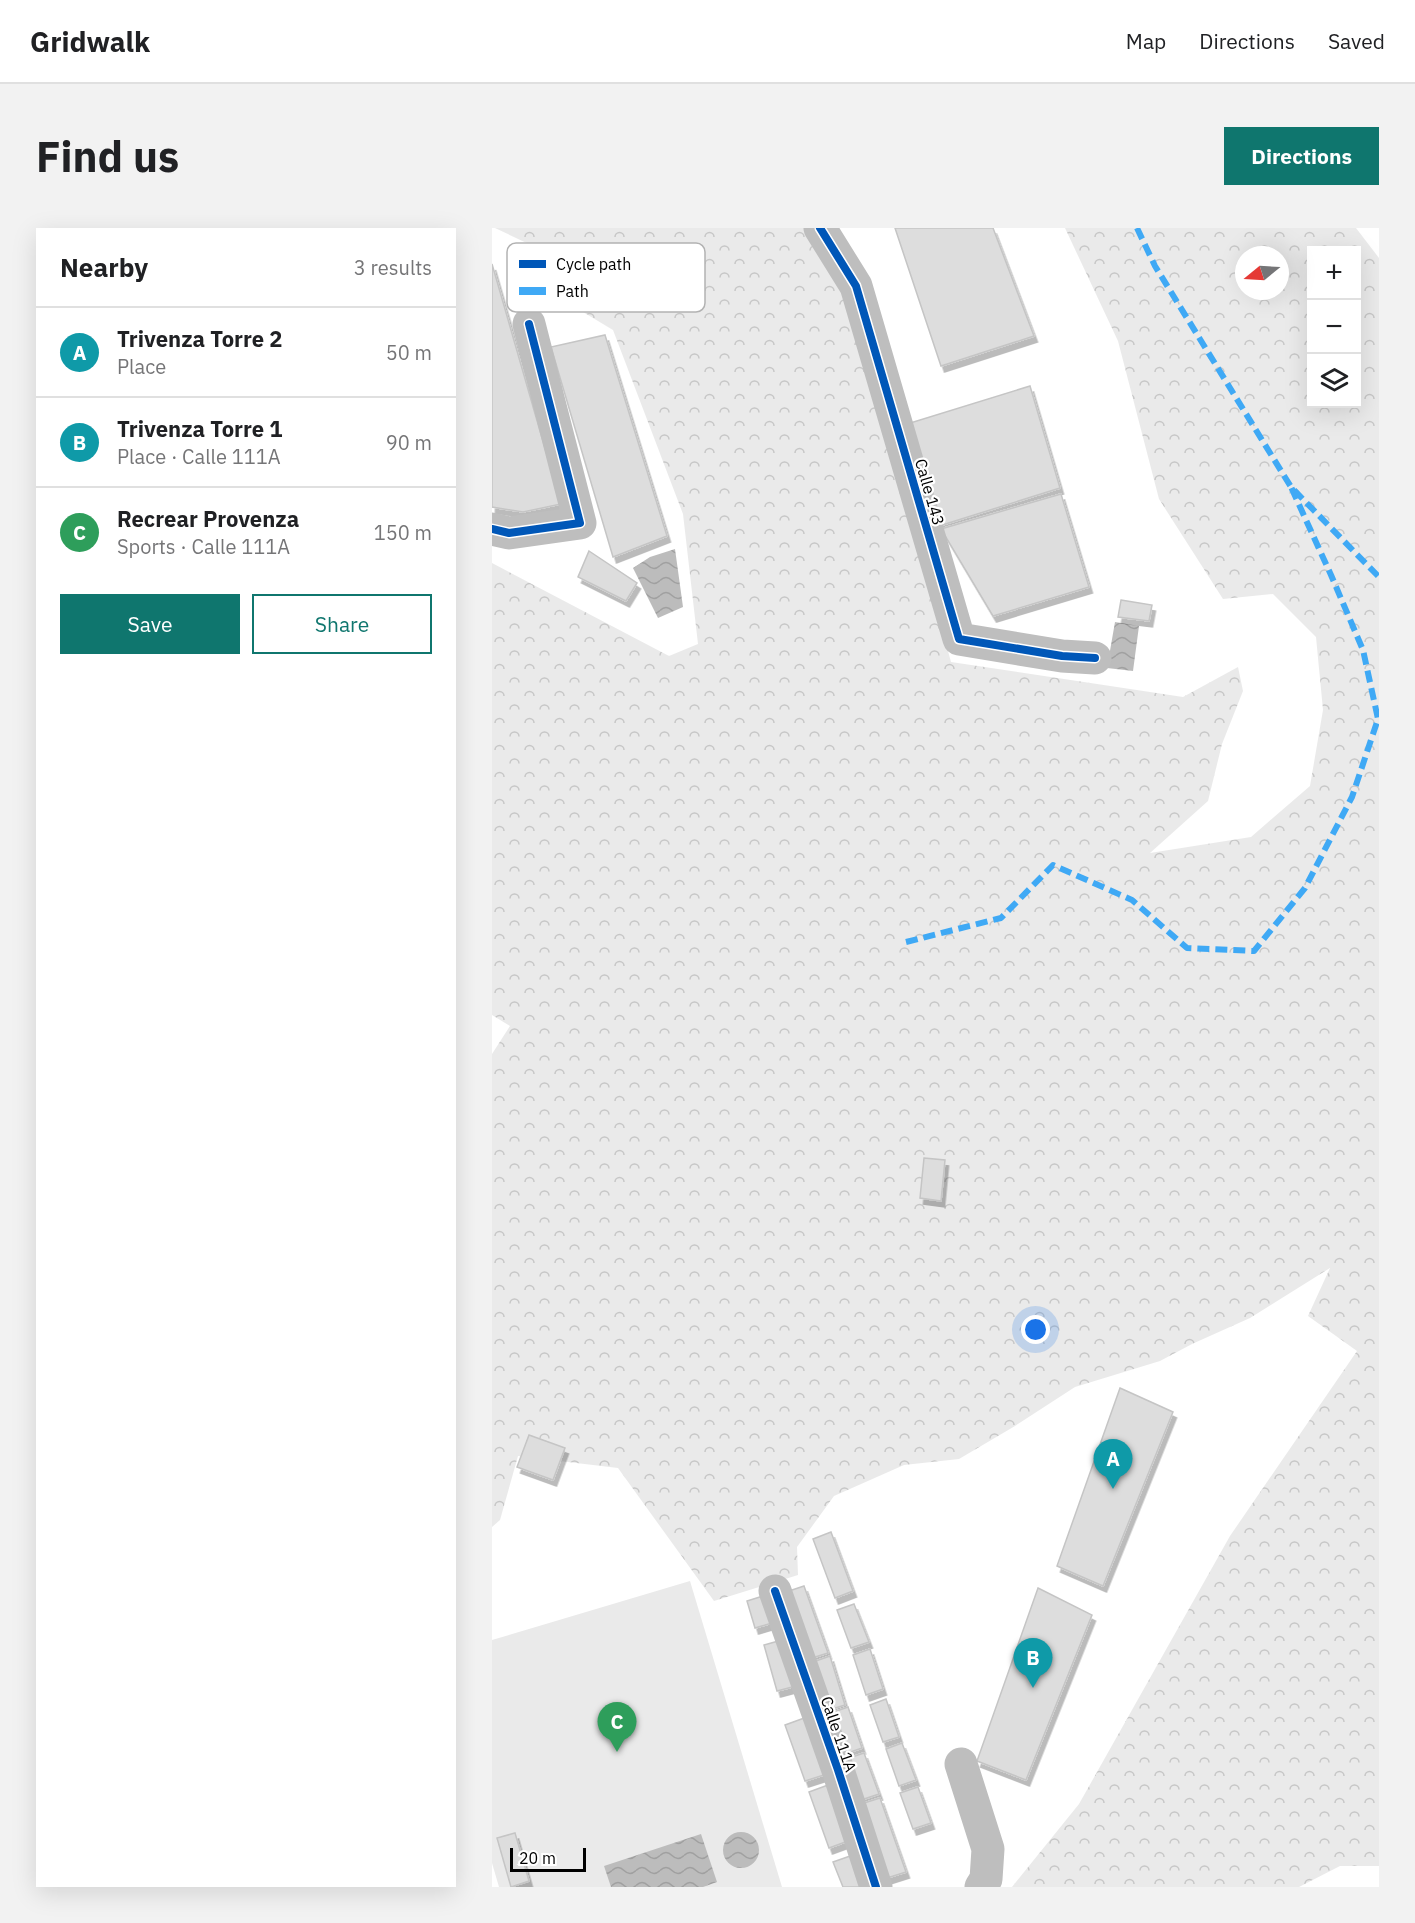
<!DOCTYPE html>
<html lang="en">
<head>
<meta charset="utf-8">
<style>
	body { margin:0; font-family:"IBM Plex Sans",sans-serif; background:#f2f2f2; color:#202124 }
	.controls { position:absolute; right:18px; top:18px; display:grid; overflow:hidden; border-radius:0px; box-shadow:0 6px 24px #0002 }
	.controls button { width:54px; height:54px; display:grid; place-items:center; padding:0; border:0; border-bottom:2px solid #e0e0e0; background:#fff; color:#202124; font:30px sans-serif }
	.compass { position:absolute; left:743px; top:18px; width:54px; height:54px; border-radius:50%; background:#fff; box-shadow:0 6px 24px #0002; rotate:252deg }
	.scale { position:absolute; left:18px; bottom:15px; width:76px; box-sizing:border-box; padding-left:6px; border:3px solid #000; border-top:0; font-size:16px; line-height:21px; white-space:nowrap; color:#000; -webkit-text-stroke:4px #fff; paint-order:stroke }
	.you { position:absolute; left:544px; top:1102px; width:21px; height:21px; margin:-15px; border:4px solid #fff; border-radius:50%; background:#1a73e8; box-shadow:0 0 0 9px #1a73e833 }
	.badge { display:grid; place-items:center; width:39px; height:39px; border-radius:50%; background:#0f766e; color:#fff; font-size:20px; font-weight:700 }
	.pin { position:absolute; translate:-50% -50px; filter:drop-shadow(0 2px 3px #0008) }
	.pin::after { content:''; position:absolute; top:32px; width:21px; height:18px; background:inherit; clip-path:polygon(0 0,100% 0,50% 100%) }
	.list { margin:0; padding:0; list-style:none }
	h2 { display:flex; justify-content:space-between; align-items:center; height:78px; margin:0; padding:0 24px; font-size:26px }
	h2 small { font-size:20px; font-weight:400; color:#757577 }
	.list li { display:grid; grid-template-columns:39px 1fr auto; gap:18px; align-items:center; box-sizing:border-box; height:90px; padding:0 24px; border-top:2px solid #e0e0e0 }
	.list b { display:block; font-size:22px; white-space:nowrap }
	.list p { margin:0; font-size:20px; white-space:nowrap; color:#757577 }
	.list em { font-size:20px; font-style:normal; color:#757577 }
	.actions { display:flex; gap:12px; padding:18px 24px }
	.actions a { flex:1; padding:14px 0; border:2px solid #0f766e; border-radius:0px; text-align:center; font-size:21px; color:#0f766e }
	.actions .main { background:#0f766e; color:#fff }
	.icon { flex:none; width:33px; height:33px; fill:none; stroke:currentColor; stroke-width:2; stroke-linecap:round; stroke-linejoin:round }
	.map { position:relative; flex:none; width:887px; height:1659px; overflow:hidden; border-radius:0px }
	header { display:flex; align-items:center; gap:36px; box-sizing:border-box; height:84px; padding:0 30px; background:#fff; border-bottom:2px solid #e0e0e0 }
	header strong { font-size:28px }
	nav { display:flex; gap:33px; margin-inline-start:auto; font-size:21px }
	.intro { display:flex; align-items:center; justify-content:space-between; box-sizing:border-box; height:144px; padding:0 36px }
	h1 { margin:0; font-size:42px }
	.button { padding:15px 27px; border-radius:0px; background:#0f766e; color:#fff; font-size:21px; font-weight:700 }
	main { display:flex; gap:36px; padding:0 36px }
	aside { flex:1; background:#fff; border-radius:0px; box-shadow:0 6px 24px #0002 }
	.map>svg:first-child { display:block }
</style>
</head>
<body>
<header>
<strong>Gridwalk</strong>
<nav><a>Map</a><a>Directions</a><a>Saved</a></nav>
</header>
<div class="intro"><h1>Find us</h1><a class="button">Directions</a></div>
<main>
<aside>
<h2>Nearby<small>3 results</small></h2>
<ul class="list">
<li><span class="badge" style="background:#0f9aa8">A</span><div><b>Trivenza Torre 2</b><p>Place</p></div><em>50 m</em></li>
<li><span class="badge" style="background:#0f9aa8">B</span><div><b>Trivenza Torre 1</b><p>Place · Calle 111A</p></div><em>90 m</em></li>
<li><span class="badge" style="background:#2e9e5b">C</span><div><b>Recrear Provenza</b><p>Sports · Calle 111A</p></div><em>150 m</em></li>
</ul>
<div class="actions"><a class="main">Save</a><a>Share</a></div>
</aside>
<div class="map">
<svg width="887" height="1659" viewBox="0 0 887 1659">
	<defs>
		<pattern id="forest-crowns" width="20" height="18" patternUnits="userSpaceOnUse" patternTransform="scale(1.5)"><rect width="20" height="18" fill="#eaeaea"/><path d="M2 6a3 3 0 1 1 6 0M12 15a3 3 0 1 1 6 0" fill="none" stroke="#c7c7c7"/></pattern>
		<pattern id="water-waves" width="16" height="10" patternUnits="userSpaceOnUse" patternTransform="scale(1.5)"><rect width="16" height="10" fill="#bcbcbc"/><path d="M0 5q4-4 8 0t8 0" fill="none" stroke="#a0a0a0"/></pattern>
		<filter id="shadow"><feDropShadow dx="3.5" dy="6" stdDeviation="0" flood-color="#0004"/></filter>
	</defs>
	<rect width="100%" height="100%" fill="#fff"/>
	<path fill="#eaeaea" d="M198,1353L290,1659H7L0,1635V1412Z"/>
	<path fill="url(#forest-crowns)" fill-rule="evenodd" d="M3,0H317L362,78L459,434L691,469L746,439L751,463L730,516L716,573L658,625L759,609L818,558L831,482L824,409L781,366L731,371L667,271L626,113L573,0H864L887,30V1638H848L807,1659H520L587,1576L738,1308L865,1123L816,1088L838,1040L758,1090L700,1116L668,1133L583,1159L523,1198L467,1231L412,1237L342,1268L305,1319L306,1347L222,1373L126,1240L26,1228L8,1292L0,1299V826L18,798L0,787V335L177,428L206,416L191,286L121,102L76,75L58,26ZM820,22H864V176H820ZM752,27H788V63H752Z"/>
	<path fill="url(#water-waves)" d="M183,321L191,379L166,390L141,340L158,329Z
		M623,394L647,398L641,443L615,440Z
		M231 1622a18 18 0 1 1 36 0a18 18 0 1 1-36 0Z
		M209,1606L225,1654L211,1659H119L112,1638Z"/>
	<path fill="#ddd" stroke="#c5c5c5" stroke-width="1.5" filter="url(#shadow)" d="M403,0H501L542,108L449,138Z
		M0,36L69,276L31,284L0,279Z
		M113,107L175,308L121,329L59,119Z
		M538,158L568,260L447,298L415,196Z
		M569,266L597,359L501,388L449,301Z
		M97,323L145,355L134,373L86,349Z
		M629,372L660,377L657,393L626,389Z
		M432,930L453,932L449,973L428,970Z
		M628,1160L681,1184L611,1358L565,1338Z
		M37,1207L73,1220L61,1252L25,1239Z
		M339,1304L361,1363L343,1370L321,1311Z
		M312,1358L336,1425L320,1430L297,1363Z
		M546,1360L600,1387L534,1552L485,1533Z
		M271,1368L280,1395L263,1400L255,1373Z
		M362,1376L377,1414L359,1420L345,1382Z
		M290,1412L304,1458L285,1463L272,1417Z
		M378,1421L391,1461L374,1467L361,1427Z
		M338,1428L353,1477L337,1482L321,1434Z
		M394,1471L407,1509L391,1514L378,1477Z
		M356,1479L370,1520L353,1526L339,1485Z
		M315,1489L335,1546L313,1553L293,1497Z
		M410,1515L424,1552L407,1558L394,1521Z
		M372,1525L387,1566L369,1572L354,1531Z
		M336,1557L356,1613L337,1620L317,1564Z
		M426,1559L439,1595L421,1601L408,1565Z
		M388,1570L414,1644L395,1650L369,1576Z
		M23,1605L37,1653L19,1659L5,1610Z
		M361,1627L373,1659H351L341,1634Z"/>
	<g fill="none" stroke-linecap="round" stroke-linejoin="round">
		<path stroke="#bebebe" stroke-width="33" d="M328,0L364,58L467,411L570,428L603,430
			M0,301L17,305L88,295L37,96
			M283,1363L346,1542L384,1659
			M469,1536L496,1621L494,1651L489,1659"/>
		<path stroke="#3fa9f5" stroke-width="6" stroke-dasharray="12 6" stroke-linecap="butt" d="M645,0L663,38L799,259L887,349
			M414,714L509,690L561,637L640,672L695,720L762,723L813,660L860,569L886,491L871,422L839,347L799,259"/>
		<defs>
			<path id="cycleway" d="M328,0L364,58L467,411L570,428L603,430
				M0,301L17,305L88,295L37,96
				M283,1363L346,1542L384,1659"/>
		</defs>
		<use href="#cycleway" stroke="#fff" stroke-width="11"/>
		<use href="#cycleway" stroke="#0057b8" stroke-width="8"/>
	</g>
	<g text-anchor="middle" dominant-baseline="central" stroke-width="4.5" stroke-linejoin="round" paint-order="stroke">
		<g font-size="16" fill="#000" stroke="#fff">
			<text transform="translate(438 264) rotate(74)">Calle 143</text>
			<text transform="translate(347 1506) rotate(71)">Calle 111A</text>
		</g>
	</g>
	<rect x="15" y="15" width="198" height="69" rx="9" fill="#fff" stroke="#b2b2b2" stroke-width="1.5"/>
	<rect x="27" y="32" width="27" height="8" fill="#0057b8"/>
	<rect x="27" y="59" width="27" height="8" fill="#3fa9f5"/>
	<g font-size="16" fill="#000">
		<text x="64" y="42">Cycle path</text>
		<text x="64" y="69">Path</text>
	</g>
</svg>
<div class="controls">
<button>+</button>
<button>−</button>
<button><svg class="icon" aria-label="layers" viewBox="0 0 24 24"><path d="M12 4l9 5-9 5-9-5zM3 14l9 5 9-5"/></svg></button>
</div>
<svg class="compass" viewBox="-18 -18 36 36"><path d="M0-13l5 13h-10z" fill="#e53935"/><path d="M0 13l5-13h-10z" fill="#757577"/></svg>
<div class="scale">20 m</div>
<div class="you"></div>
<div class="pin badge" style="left:621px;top:1261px;background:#0f9aa8">A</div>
<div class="pin badge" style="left:541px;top:1460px;background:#0f9aa8">B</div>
<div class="pin badge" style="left:125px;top:1524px;background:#2e9e5b">C</div>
</div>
</main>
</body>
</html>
